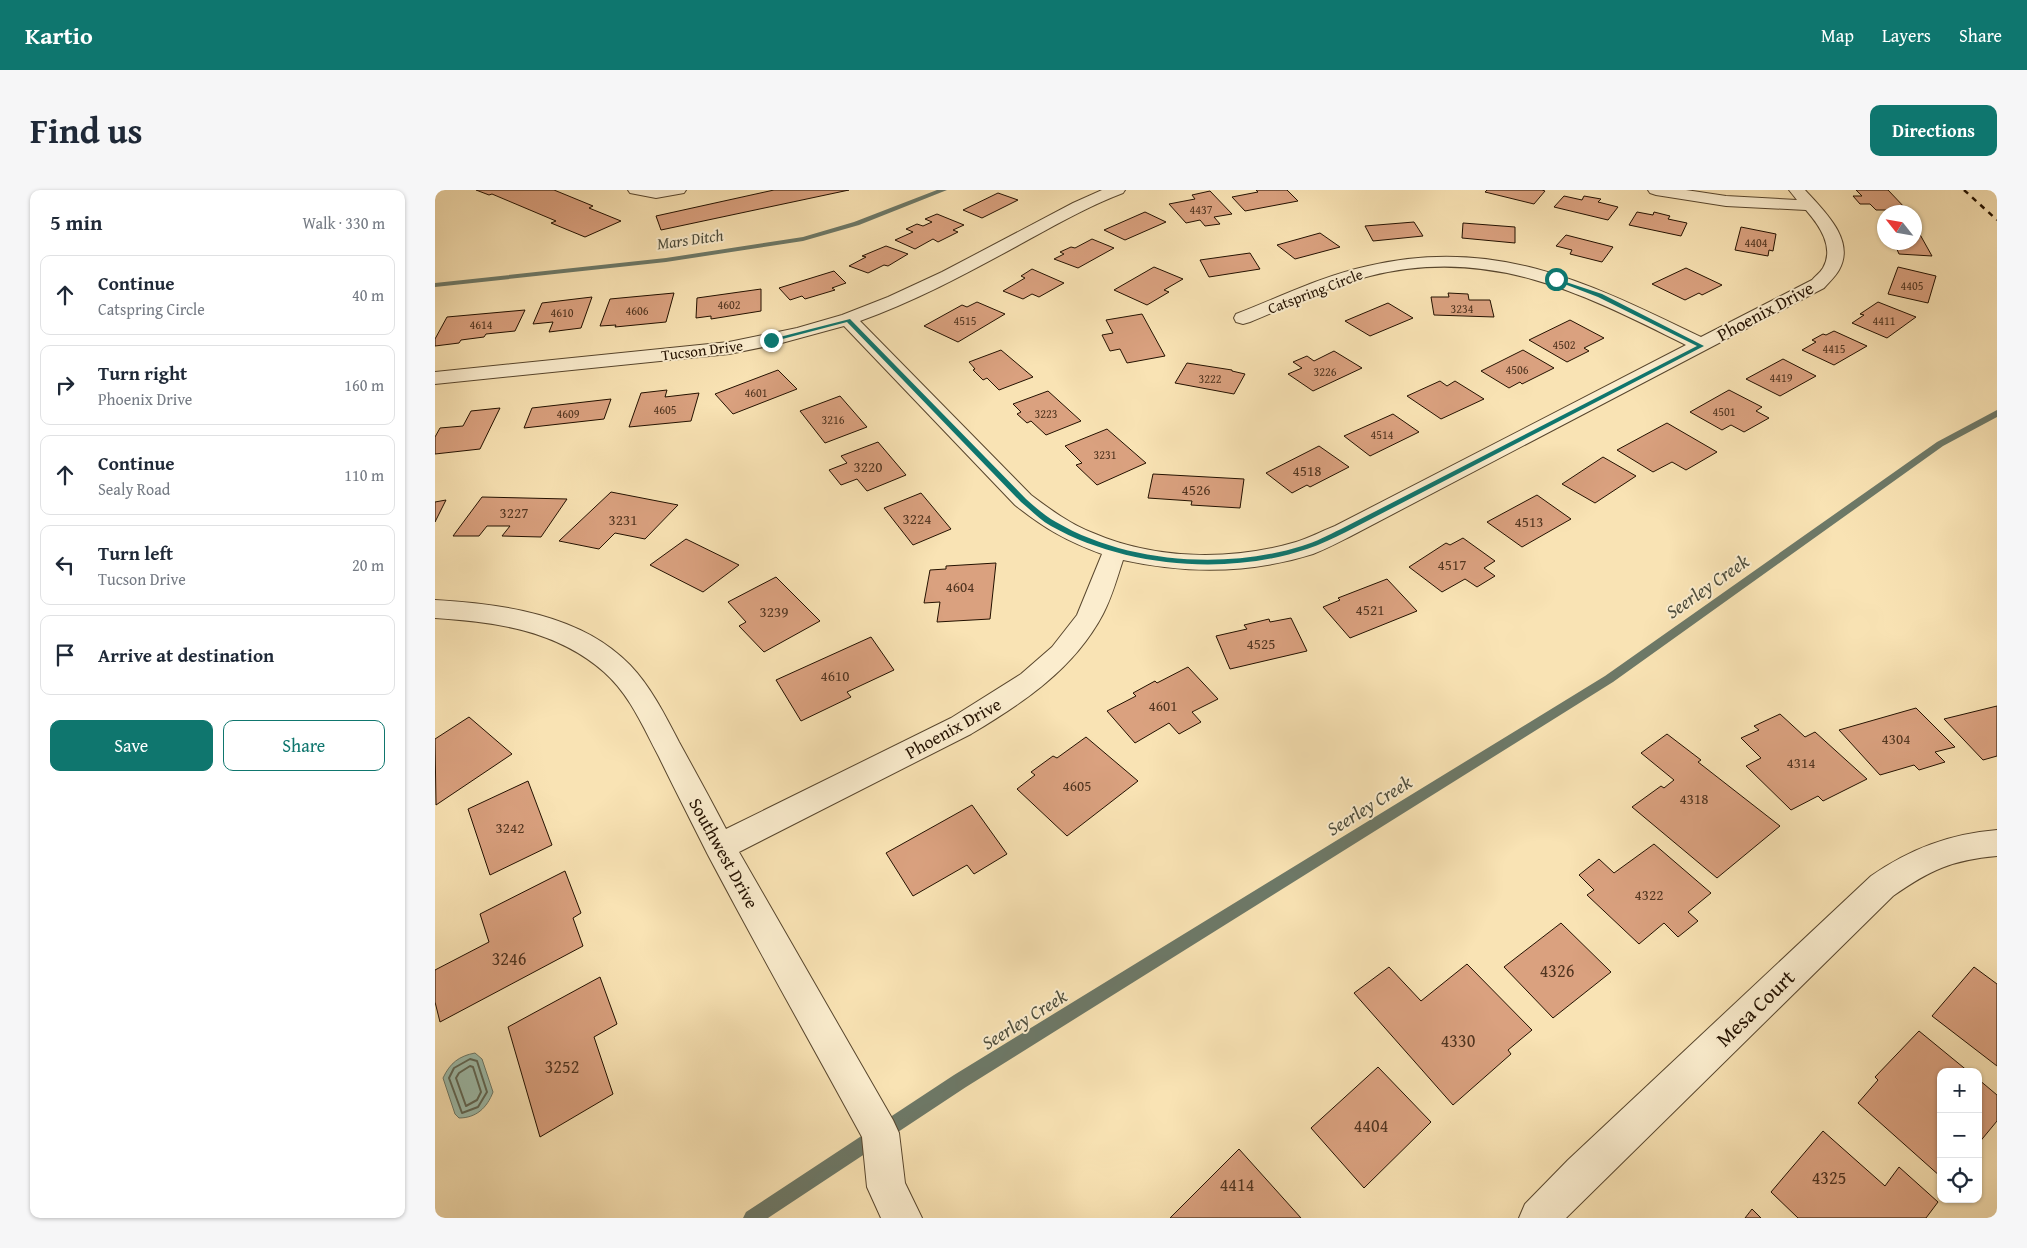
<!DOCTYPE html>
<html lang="en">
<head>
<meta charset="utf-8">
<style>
	body { margin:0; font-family:"Gentium Book Plus",serif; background:#f6f6f7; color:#1f2937 }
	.controls { position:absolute; right:15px; bottom:15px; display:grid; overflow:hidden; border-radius:10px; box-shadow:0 1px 4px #0004 }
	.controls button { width:45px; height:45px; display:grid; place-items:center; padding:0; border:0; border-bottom:1px solid #e0e1e3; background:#fff; color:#1f2937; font:25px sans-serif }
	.compass { position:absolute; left:1442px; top:15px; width:45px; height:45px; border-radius:50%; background:#fff; box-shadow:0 1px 4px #0004; rotate:301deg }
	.stop { position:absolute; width:15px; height:15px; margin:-11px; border:4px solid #0f766e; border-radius:50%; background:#fff }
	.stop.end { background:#0f766e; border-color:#fff; box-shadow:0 1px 5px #0008 }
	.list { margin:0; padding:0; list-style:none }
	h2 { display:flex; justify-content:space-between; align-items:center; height:65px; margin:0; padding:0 20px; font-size:21px }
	h2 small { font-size:16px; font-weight:400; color:#747a83 }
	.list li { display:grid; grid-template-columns:32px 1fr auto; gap:15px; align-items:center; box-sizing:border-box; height:80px; margin:0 10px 10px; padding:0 10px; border:1px solid #e0e1e3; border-radius:10px }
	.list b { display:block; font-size:19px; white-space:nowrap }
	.list p { margin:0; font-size:16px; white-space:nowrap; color:#747a83 }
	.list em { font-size:16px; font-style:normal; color:#747a83 }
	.actions { display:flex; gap:10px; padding:15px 20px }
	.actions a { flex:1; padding:11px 0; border:1px solid #0f766e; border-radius:10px; text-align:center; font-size:18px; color:#0f766e }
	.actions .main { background:#0f766e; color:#fff }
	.icon { flex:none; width:28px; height:28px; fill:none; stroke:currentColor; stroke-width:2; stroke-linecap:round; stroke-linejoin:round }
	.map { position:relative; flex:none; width:1562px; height:1028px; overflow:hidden; border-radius:10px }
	header { display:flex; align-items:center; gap:30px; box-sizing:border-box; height:70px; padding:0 25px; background:#0f766e; color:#fff }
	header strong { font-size:24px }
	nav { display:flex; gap:28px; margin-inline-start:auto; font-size:18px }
	.intro { display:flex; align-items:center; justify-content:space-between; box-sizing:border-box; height:120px; padding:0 30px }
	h1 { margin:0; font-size:35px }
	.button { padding:12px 22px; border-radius:10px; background:#0f766e; color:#fff; font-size:18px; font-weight:700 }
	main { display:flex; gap:30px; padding:0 30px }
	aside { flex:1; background:#fff; border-radius:10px; box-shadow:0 1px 4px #0004 }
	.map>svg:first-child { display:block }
</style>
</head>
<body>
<header>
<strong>Kartio</strong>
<nav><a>Map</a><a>Layers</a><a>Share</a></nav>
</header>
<div class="intro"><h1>Find us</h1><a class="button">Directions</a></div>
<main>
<aside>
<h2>5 min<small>Walk · 330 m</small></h2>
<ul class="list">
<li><svg class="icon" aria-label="ahead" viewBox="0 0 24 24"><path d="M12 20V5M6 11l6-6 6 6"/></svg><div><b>Continue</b><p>Catspring Circle</p></div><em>40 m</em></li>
<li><svg class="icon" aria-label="right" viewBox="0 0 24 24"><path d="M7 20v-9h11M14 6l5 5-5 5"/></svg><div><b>Turn right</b><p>Phoenix Drive</p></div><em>160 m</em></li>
<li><svg class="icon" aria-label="ahead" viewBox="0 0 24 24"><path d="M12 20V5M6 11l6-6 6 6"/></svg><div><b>Continue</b><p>Sealy Road</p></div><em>110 m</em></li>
<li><svg class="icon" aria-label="left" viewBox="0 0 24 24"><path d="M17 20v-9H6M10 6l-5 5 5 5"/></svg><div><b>Turn left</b><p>Tucson Drive</p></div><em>20 m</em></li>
<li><svg class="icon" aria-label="arrive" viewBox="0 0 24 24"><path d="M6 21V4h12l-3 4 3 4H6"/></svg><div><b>Arrive at destination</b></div></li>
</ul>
<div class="actions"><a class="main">Save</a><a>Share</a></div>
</aside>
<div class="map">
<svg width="1562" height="1028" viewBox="0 0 1562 1028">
	<rect width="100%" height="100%" fill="#f9e3b4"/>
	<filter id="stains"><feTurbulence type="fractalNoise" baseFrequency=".004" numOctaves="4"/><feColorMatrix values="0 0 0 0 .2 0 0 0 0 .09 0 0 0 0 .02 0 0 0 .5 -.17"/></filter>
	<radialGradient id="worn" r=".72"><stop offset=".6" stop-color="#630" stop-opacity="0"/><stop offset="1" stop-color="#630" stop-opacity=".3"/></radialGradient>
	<path fill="#9ebead" stroke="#6d7968" d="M40,863L47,869L58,902C52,918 41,928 24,928L20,924L8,888C15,873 24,866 40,863Z"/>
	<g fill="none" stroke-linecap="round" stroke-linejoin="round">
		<path stroke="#606856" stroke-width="2" d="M35,869L42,871L52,902L43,917L27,923L14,888L19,878Z
			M35,876L38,877L46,902L42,910L31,916L21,888L24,883Z"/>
		<path fill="#6d7968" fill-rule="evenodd" d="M502,0H512L424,35L368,51L231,72L0,97V93L231,68L368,47L419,32Z
			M1562,220V227L1508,256L1178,492L531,897L333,1028H308L311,1022L519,885L1170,486L1502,252Z"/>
	</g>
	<path fill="#daa17f" stroke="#231100" d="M41,0H119L158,16L154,18L186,31L150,47L116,33L121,31L57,4L54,5Z
		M339,0H414L226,40L221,26Z
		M821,0H852L863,11L810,21L797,7L823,2Z
		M1052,0H1107L1110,1L1099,14L1050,2Z
		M1421,0H1453L1472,20H1441L1435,14H1425L1418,6H1427Z
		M775,1L797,24L779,27L785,34L770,36L765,30L751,33L734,14L760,9L757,5Z
		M563,3L583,10L547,28L528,20Z
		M1129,6L1147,10L1149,6L1166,9L1163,12L1183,17L1173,30L1119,17Z
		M710,22L731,32L690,50L669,40Z
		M1202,22L1218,25L1219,22L1235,26L1233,29L1252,33L1246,46L1194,35Z
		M502,24L529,35L518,40L523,42L503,52L498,49L480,59L460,50L478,42L471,39L482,34L488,36L497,32L490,29Z
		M979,32L988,46L938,51L930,36Z
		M1028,33L1080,37V53L1027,48Z
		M1306,37L1341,44L1338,61L1334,60L1333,66L1300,60Z
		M1480,40L1483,41L1497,66L1464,64L1461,57H1458L1456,52H1480Z
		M885,43L905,57L860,69L842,55Z
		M1131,45L1178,57L1167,72L1135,64L1137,60L1121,56Z
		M657,49L679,58L643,78L619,69L629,64L625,62L636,57L640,58Z
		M451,56L473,64L453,76L449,75L433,83L414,76L431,67L427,66Z
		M815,63L825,79L774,87L765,70Z
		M719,77L748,89L729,100L734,102L712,115L679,100Z
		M1463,77L1501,86L1493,113L1453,104Z
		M1251,78L1287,95L1267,105L1264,103L1250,110L1217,94Z
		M597,79L629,93L604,107L597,104L588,109L568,101L590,88L586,86Z
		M399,81L411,93L397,98L400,100L370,109L367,106L355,110L344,98Z
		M326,99V121L276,129V126L261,128L262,108Z
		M239,103L231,132L180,137L181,135L165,136L175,109Z
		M1013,103L1033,104L1034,110H1055L1059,127L999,125L996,107H1014Z
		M157,107L146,138L114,142L118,132L98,134L107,113Z
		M542,112L570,124L523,152L489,136L527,115L532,117Z
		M1443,112L1481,127L1452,148L1417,133L1429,125L1425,124Z
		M953,113L978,128L935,146L910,131Z
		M90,120L80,141L51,144L49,147L26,150L24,153L0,156V149L12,127Z
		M707,124L730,166L692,173L685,159L675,161L667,145L678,143L671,130Z
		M1135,130L1169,148L1149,158L1154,161L1132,172L1094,150Z
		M1399,141L1432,156L1399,175L1367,160L1381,152L1377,150L1388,144L1391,145Z
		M566,160L598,187L564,200L552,188L548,190L538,180L540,179L534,172Z
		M1088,160L1119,178L1087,194L1085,192L1074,198L1046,181Z
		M899,161L927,178L878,201L853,184L867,178L858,172L872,166L879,171Z
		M1348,169L1381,186L1345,206L1311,189Z
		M752,173L797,180V181L810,184L799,204L740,193Z
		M343,180L362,199L298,224L280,204Z
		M1005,191L1012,196L1020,191L1049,209L1006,229L972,206Z
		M232,200L230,207L264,203L256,231L194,237L206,203Z
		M1294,200L1327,217L1321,221L1334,228L1309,242L1296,235L1287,240L1255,222Z
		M613,201L646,231L611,245L596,231L592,233L582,224L586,222L578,214Z
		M405,206L432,237L390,253L365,221Z
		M176,209L169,229L89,238L97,218Z
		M65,218L45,259L0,264V247L5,238L28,236L36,221Z
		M958,224L984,242L935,266L909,246Z
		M1232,233L1282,262L1251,280L1237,272L1218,282L1182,260Z
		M672,239L711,273L662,295L641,275L647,273L630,256Z
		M443,252L471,285L432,301L422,289L406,295L394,280L412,273L406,266Z
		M884,256L914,277L875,297L872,295L857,303L831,283Z
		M1168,267L1201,286L1160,313L1127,294Z
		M718,284L809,289L805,318L756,315L757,311L713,308Z
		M176,302L243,315L210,349L180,343L164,359L124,351Z
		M486,303L516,339L478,355L449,318Z
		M1102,305L1136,329L1087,357L1052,332Z
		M47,307L132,309L106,347L67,346L75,336H52L44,346H18Z
		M11,310L0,332V312Z
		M1028,348L1060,371L1049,378L1060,386L1042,397L1030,389L1007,402L974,377L1011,353L1015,355Z
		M251,349L304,375L268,402L215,375Z
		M561,373L555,429L502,432L505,412L489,413L495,380L511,379V376Z
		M341,387L385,431L329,462L304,436L311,432L293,412Z
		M952,389L982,421L915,448L888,417L905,410L903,408Z
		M856,428L872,461L795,479L781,446L812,439L809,435L834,429L835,432Z
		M436,447L459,480L412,502L416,507L366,531L341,490Z
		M753,477L783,509L757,522L766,532L744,544L734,533L700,553L672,521L701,506L698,503L720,491L722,493Z
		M1562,516V566L1548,570L1509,529Z
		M1481,518L1520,557L1500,562L1510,572L1484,580L1479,575L1445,585L1404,540Z
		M1345,524L1370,547L1380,542L1432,589L1388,611L1383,606L1356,620L1311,576L1326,568L1306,548L1324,540L1319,536Z
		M34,527L77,564L1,615L0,549Z
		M1232,544L1266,570L1263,572L1345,636L1282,688L1197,617L1226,596L1229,598L1239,590L1206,563Z
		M651,547L703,591L632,646L582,599L600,585L596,582L618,566L622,568Z
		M93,591L117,655L55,685L33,619Z
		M537,615L572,664L539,684L532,675L478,706L451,663Z
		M1219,654L1276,703L1253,722L1263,731L1243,747L1229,733L1204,754L1152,705L1159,700L1144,685L1164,669L1179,683Z
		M130,681L146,723L138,728L148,756L5,832L0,812V780L54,752L45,724Z
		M1126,733L1176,782L1118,828L1069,777Z
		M1032,774L1097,840L1073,860L1076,864L1018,915L919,803L954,777L986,811Z
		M1539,777L1562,794V876L1497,826Z
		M165,787L182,834L159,847L178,904L105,947L73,837Z
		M1484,841L1534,882H1506V987L1423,913L1443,890L1440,887Z
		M943,877L996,932L929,998L876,938Z
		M1543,889L1562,905V931L1543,954Z
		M1388,941L1450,996L1464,977L1503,1012L1491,1028H1363L1336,1002Z
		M804,959L866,1028H735Z
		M1317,1019L1326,1028H1310Z"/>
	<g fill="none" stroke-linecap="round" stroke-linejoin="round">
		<defs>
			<path id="minor" d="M193,0H251L249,3L221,8L195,3Z
				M667,0H690L688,3C651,17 617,37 582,56C531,84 480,111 425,131L596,305C616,320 635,334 658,343C720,370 797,371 861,352C874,348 887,341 900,336L1251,155C1147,103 1055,56 935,86C894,96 854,116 815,132L808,134L801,132L799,128L801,124C845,107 887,86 933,76C1061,46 1154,93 1266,147L1377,90C1380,86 1385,83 1388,78C1400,57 1384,35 1371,20L1291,16L1221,5L1215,3L1213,0H1251L1291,6L1362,10L1354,0H1370C1389,21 1421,50 1404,80C1400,87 1394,92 1389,98L916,346C904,352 891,359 878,364C815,384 752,384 688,370C682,388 677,407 668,424C639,479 588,513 536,544L304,662L458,930L464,943L470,993L487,1028H446L432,997L427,947C376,853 323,760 273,665C257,633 240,600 224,567C208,537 195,505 169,482C121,440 61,432 0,428V410C67,414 146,424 195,475C216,497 230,525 244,552C260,581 276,610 291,639L516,528L586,484L617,457L642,425L667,364C631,351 609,338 580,315L409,136L343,154L294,164L0,194V182L294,152L362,138L407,125L453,107L507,82L638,13Z
				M1562,640V666C1517,670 1495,680 1458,706L1131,1028H1084L1090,1014L1133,970L1436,686C1475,659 1514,644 1562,640Z"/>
		</defs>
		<use href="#minor" stroke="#58462d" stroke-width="2"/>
		<use href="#minor" fill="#fbedce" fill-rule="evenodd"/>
		<path stroke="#231100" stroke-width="2.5" stroke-dasharray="5.5 5.5" stroke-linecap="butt" d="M1529,0L1562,30"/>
	</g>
	<path fill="#0f766e" d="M1119,88L1167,104L1269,156L911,342C898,348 885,355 872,359C792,386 689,377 616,336C605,330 596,320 586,312L412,132L336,152L333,150L415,129L591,309C600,317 610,326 621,332C691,373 790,380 867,356C881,352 893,345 906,339L1262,156L1163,107L1119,90Z"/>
	<g text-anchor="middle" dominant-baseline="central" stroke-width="4" stroke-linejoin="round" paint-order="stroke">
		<g font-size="12" fill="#513520">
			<text x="766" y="19">4437</text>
			<text x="1321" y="52">4404</text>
			<text x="1477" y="95">4405</text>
			<text x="294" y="114">4602</text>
			<text x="1027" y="118">3234</text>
			<text x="202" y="120">4606</text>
			<text x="127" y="122">4610</text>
			<text x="530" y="130">4515</text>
			<text x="1449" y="130">4411</text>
			<text x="46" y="134">4614</text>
			<text x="1129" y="154">4502</text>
			<text x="1399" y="158">4415</text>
			<text x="1082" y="179">4506</text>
			<text x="890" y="181">3226</text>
			<text x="1346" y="187">4419</text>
			<text x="775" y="188">3222</text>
			<text x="321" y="202">4601</text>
			<text x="230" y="219">4605</text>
			<text x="1289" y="221">4501</text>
			<text x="133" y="223">4609</text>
			<text x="611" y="223">3223</text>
			<text x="398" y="229">3216</text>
			<text x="947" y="244">4514</text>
			<text x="670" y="264">3231</text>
		</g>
		<g font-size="15" fill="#231100" stroke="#fbedce">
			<text transform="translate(880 101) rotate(-21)">Catspring Circle</text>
			<text transform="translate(267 160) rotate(-7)">Tucson Drive</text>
		</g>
		<g font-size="15" fill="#513520">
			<text x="433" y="276">3220</text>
			<text x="872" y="280">4518</text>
			<text x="761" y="299">4526</text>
			<text x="79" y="322">3227</text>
			<text x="482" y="328">3224</text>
			<text x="188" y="329">3231</text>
			<text x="1094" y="331">4513</text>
			<text x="1017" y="374">4517</text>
			<text x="525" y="396">4604</text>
			<text x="935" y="419">4521</text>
			<text x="339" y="421">3239</text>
			<text x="826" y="453">4525</text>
			<text x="400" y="485">4610</text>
			<text x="728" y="515">4601</text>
			<text x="1461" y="548">4304</text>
			<text x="1366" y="572">4314</text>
			<text x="642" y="595">4605</text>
			<text x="1259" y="608">4318</text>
			<text x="75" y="637">3242</text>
			<text x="1214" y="704">4322</text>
		</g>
		<g font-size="16" font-style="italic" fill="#4e4e3d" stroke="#fbedce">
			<text transform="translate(255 49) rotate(-8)">Mars Ditch</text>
		</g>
		<g font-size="18" fill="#231100" stroke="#fbedce">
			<text transform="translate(1330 121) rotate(-28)">Phoenix Drive</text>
			<text transform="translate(518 538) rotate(-29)">Phoenix Drive</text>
			<text transform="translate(289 663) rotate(61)">Southwest Drive</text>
		</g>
		<g font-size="18" fill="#513520">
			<text x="74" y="768">3246</text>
			<text x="1122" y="780">4326</text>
			<text x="1023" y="850">4330</text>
			<text x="127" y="876">3252</text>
			<text x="936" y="935">4404</text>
			<text x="1394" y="987">4325</text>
			<text x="802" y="994">4414</text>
		</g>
		<g font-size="19" font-style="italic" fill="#4e4e3d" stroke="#fbedce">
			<text transform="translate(1272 396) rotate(-35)">Seerley Creek</text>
			<text transform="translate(934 615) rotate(-32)">Seerley Creek</text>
			<text transform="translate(589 829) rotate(-32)">Seerley Creek</text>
		</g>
		<g font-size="21" fill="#231100" stroke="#fbedce">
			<text transform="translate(1320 818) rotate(-44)">Mesa Court</text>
		</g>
	</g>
	<rect width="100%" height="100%" filter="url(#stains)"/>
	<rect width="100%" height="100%" fill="url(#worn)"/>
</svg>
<div class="controls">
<button>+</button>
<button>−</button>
<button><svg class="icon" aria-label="locate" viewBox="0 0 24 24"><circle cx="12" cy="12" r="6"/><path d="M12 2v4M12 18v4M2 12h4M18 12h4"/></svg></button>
</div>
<svg class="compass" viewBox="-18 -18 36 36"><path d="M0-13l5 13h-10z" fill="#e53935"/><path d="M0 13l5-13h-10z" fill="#747a83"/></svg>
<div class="stop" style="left:1121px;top:89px"></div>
<div class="stop end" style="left:336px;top:150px"></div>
</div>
</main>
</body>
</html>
